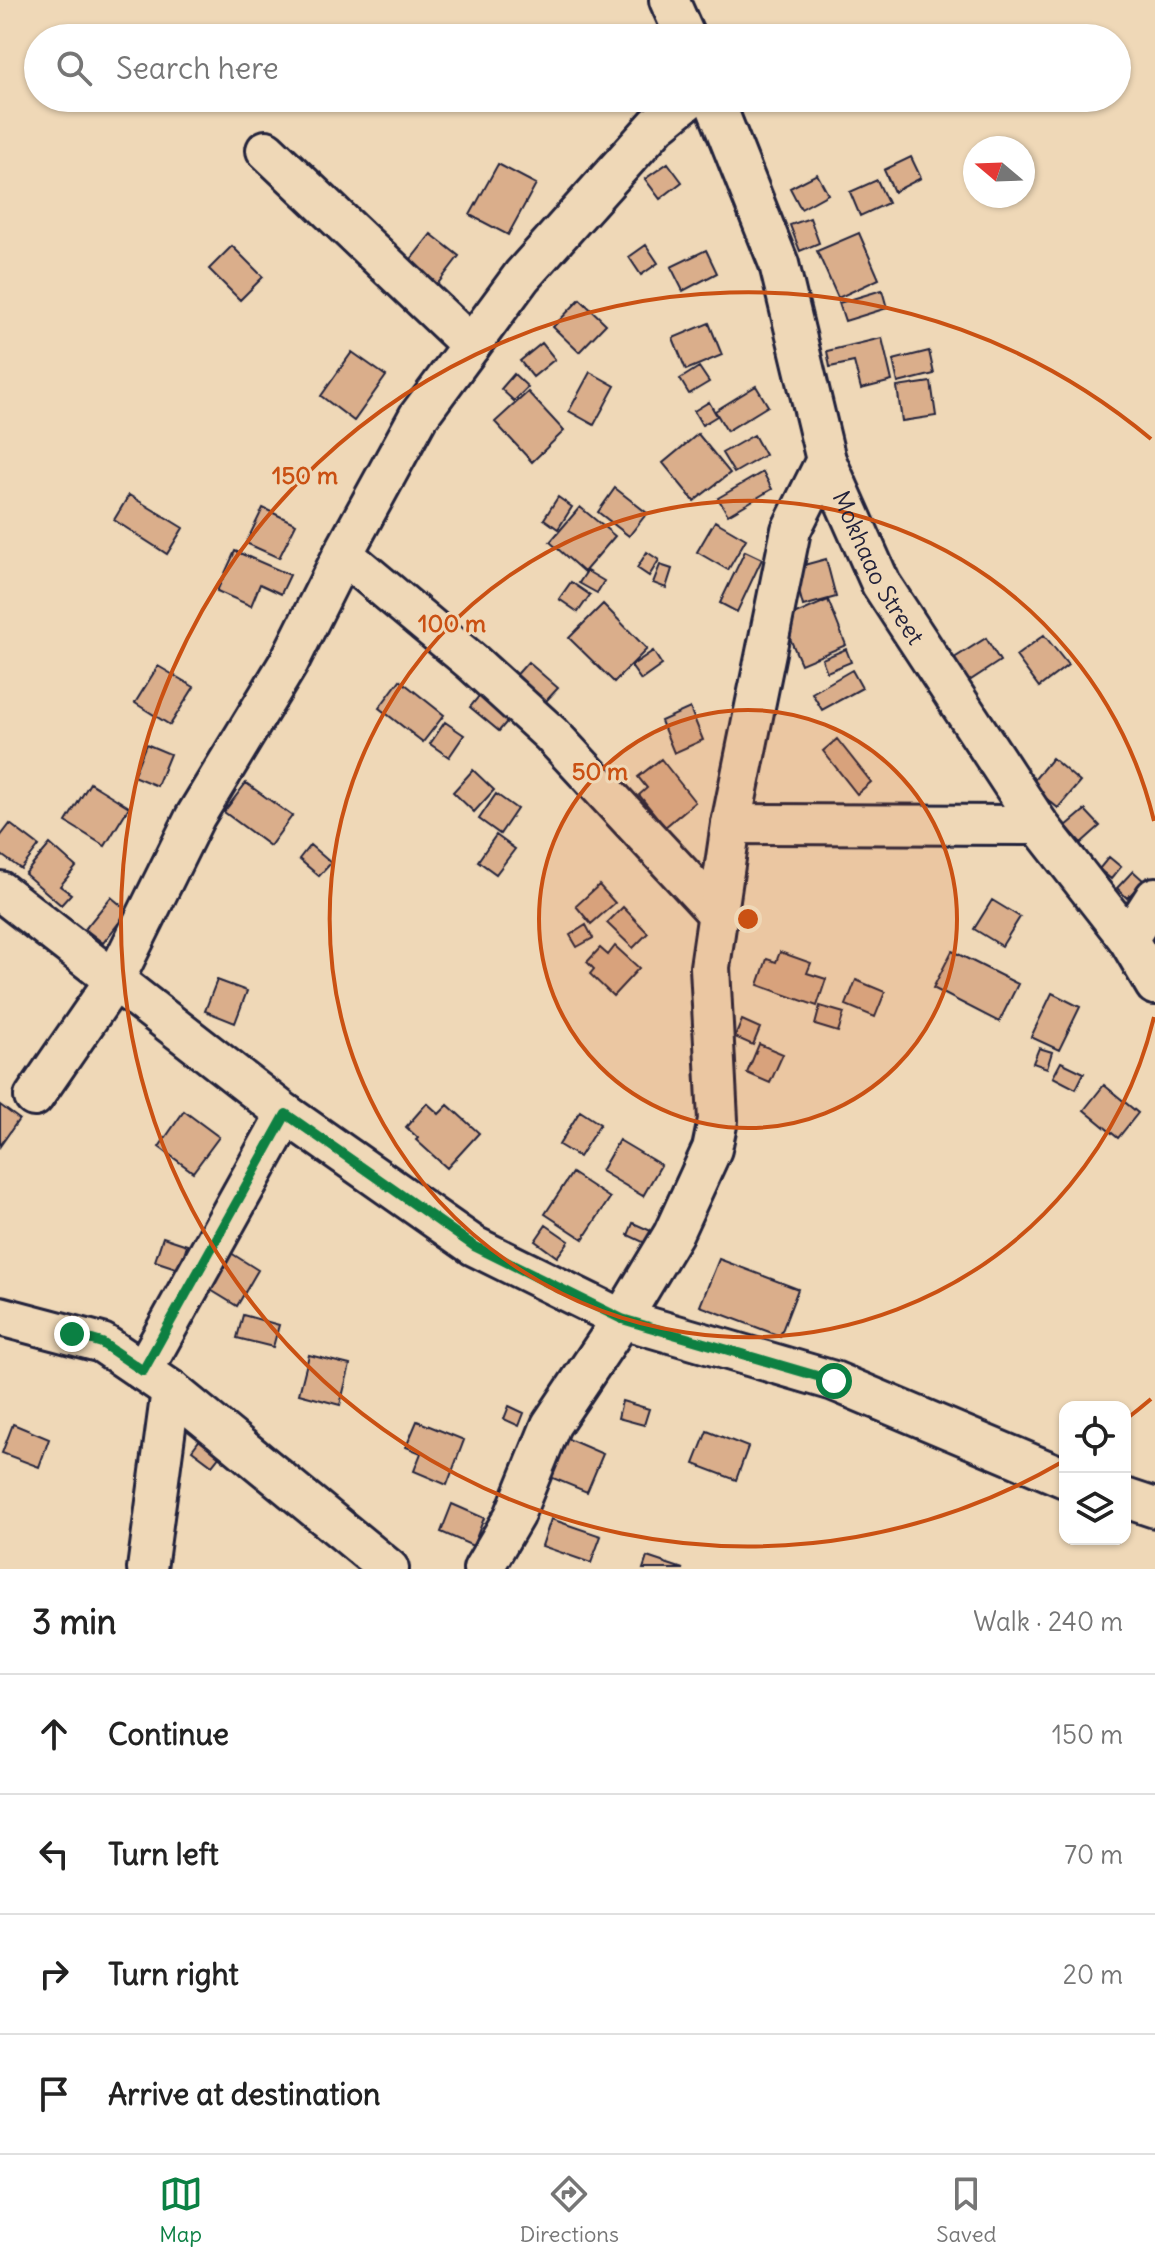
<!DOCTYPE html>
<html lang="en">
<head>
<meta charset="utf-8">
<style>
	body { margin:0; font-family:Delius,sans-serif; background:#f2f2f2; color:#222 }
	.controls { position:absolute; right:24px; bottom:24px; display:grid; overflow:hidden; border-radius:16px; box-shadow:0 2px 6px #0004 }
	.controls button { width:72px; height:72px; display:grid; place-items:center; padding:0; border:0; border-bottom:2px solid #e0e0e0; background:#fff; color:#222; font:40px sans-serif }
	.compass { position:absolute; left:963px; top:136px; width:72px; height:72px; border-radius:50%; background:#fff; box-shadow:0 2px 6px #0004; rotate:289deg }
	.stop { position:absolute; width:24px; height:24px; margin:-18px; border:6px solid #0b8043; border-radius:50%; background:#fff }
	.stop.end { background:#0b8043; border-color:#fff; box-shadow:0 2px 8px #0008 }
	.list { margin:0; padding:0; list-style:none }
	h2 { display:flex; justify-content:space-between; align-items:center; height:104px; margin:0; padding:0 32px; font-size:34px }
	h2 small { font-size:26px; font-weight:400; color:#767676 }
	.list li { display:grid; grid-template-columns:52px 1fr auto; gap:24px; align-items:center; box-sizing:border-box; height:120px; padding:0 32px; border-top:2px solid #e0e0e0 }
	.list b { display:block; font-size:30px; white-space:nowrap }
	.list em { font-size:26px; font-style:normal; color:#767676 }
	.icon { flex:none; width:44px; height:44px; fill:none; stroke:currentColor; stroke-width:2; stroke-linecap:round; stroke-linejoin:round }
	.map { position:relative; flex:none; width:1155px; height:1569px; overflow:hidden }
	.search { position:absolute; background:#fff; box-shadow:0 2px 6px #0004; left:24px; right:24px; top:24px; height:88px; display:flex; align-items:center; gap:20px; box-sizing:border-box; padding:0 28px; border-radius:44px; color:#767676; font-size:30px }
	.sheet { height:584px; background:#fff }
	nav { display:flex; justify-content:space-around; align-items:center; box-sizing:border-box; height:112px; border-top:2px solid #e0e0e0; background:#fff; font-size:22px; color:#767676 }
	nav a { display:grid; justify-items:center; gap:4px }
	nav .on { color:#0b8043 }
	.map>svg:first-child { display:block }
</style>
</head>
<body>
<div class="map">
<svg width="1155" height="1569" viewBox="0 0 1155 1569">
	<rect width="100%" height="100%" fill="#efd8b7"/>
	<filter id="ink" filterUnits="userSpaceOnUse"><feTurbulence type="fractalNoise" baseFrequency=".0125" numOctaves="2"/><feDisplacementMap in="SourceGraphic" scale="16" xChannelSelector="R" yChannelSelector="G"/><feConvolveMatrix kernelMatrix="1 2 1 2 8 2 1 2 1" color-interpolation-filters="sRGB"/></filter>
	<g filter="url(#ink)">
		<path fill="#daae8b" stroke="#22223b" stroke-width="2" d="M723,98H754L756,107L728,116Z
			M911,157L921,178L894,192L884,170Z
			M668,163L682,182L660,199L645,179Z
			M498,164L536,184L508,235L470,215Z
			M817,174L828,194L801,209L790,188Z
			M877,180L888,203L860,216L850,192Z
			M810,218L819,243L800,251L790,225Z
			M859,233L879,279L838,298L817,251Z
			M431,234L459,256L436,286L408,263Z
			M646,245L658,263L641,275L629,257Z
			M232,246L263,277L240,300L209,269Z
			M706,250L717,273L683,291L671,267Z
			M882,290L887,308L845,321L839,303Z
			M580,299L606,324L579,352L553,327Z
			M709,323L722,355L686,370L673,338Z
			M882,338L892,381L861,389L854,362L830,367L827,351Z
			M542,343L555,359L533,377L520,361Z
			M929,351L934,374L898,383L893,360Z
			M352,352L386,376L354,421L321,396Z
			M699,367L709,382L689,394L680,379Z
			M590,372L615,386L594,425L569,411Z
			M514,374L528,387L514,401L501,389Z
			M931,382L936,416L902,421L897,387Z
			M756,386L768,406L727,431L715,411Z
			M528,392L564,431L532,462L495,422Z
			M709,402L717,416L702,425L694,411Z
			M698,434L730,473L694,501L663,463Z
			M754,435L765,455L734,473L722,453Z
			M763,472L772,489L728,515L718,498Z
			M615,488L647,513L629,536L598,512Z
			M129,495L183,528L167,554L114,520Z
			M558,497L572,507L558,529L544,519Z
			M580,507L615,536L584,572L550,542Z
			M263,508L296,524L279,558L246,543Z
			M715,521L746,539L728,570L697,552Z
			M235,551L290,575L281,594L260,584L251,606L217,591Z
			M745,551L762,559L737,612L720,603Z
			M647,552L659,560L649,576L637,568Z
			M826,559L836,597L803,606L793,568Z
			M660,565L672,569L666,588L653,583Z
			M587,571L604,581L597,593L579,583Z
			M571,582L590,595L578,612L559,599Z
			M828,600L846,645L801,664L782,620Z
			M603,604L647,649L614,682L569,638Z
			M1044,635L1068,665L1039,687L1016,656Z
			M986,638L1000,661L963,685L948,662Z
			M846,649L851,662L827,672L822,659Z
			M653,651L662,665L641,680L631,666Z
			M528,662L558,688L534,714L505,688Z
			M158,666L194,687L170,725L135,703Z
			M852,670L862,688L822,710L812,693Z
			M400,680L444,715L423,742L379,708Z
			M488,685L517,710L499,731L470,707Z
			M690,708L703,740L674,753L661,721Z
			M445,722L464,735L449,757L430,744Z
			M837,739L871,782L857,794L823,751Z
			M146,744L170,754L157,786L133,776Z
			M1052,758L1080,782L1058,808L1030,785Z
			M661,759L695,802L665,827L639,795L647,788L638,777Z
			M473,770L494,790L474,812L453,792Z
			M90,783L129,807L105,846L66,822Z
			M246,783L292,816L270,846L224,812Z
			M496,794L517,809L500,834L479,819Z
			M1085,810L1100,826L1081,843L1066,826Z
			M10,824L39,846L21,869L0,854V837Z
			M496,835L515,849L496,874L478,861Z
			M50,844L76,867L60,886L71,894L61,905L25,874Z
			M310,845L331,863L319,876L299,859Z
			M1109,857L1121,867L1111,879L1099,869Z
			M1133,871L1144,881L1127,898L1117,888Z
			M599,885L615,903L591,924L576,906Z
			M111,897L128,911L103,943L85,929Z
			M992,900L1020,917L1002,946L974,929Z
			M623,907L648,933L633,948L607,923Z
			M586,925L593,938L577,947L570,935Z
			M615,946L639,968L613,996L590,974L594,969L587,962L600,948L608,955Z
			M952,951L1018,984L999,1022L933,988Z
			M780,952L811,963L807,973L826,979L817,1006L758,985L767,959L776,962Z
			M217,980L247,991L235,1023L205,1011Z
			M856,980L885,992L875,1017L846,1005Z
			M1052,993L1080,1007L1059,1050L1031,1037Z
			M820,1006L844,1013L838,1032L815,1025Z
			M742,1020L760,1028L753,1045L735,1037Z
			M759,1044L783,1054L770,1083L747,1073Z
			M1039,1048L1052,1052L1047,1068L1033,1063Z
			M1061,1062L1084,1073L1076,1089L1053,1077Z
			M1104,1085L1138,1113L1118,1138L1084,1110Z
			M427,1103L439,1114L448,1105L479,1133L447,1168L416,1140L418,1138L406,1127Z
			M0,1105L19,1119L0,1146Z
			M184,1111L219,1137L193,1172L159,1147Z
			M580,1111L600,1124L579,1157L559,1145Z
			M619,1140L661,1165L643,1196L601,1171Z
			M572,1173L610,1198L583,1239L545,1214Z
			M633,1223L651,1231L645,1243L628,1235Z
			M546,1225L569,1241L557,1257L535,1241Z
			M163,1237L187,1245L179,1269L155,1261Z
			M231,1253L258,1270L237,1306L209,1289Z
			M719,1259L798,1289L780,1336L700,1306Z
			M243,1315L279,1325L273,1347L237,1338Z
			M309,1355L350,1365L340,1405L299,1394Z
			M622,1401L649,1409L644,1425L618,1418Z
			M509,1406L524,1413L519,1426L504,1419Z
			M417,1421L464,1440L447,1485L414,1471L421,1453L406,1447Z
			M13,1424L49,1439L39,1467L2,1453Z
			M207,1430L227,1446L212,1465L192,1450Z
			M707,1431L748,1447L736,1480L694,1464Z
			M559,1435L603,1454L587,1492L543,1474Z
			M452,1504L484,1518L473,1546L441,1532Z
			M551,1519L601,1536L591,1563L542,1546Z
			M647,1557L683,1569H643Z"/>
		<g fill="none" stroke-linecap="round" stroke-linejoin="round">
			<defs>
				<g id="minor">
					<path d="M669,0L686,38"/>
					<path id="s1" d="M713,98L779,264L826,460L881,584L1039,825L1128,939L1155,985"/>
					<path d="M266,150L471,345"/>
					<path d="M343,554L472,662L551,734L718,914"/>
					<path d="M731,824L1039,825"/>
					<path d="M0,891L286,1114L474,1246L622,1319L834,1381L1065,1478"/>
					<path d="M1128,939L1155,897"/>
					<path d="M34,1097L114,981L195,817L289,662L343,554L418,417L522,276L657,125L690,98"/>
					<path d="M0,1316L102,1343L171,1390L389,1569"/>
					<path d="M143,1371L286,1114"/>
					<path d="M1125,1498L1155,1508"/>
					<path d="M147,1569L171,1390"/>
					<path d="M483,1569L514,1516L551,1425L622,1319L673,1234L712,1149L718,1120L710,967L731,824L791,530L826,460"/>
				</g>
			</defs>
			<use href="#minor" stroke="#22223b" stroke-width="44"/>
			<use href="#minor" stroke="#efd8b7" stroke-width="38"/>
		</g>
	</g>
	<g fill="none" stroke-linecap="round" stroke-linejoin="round" filter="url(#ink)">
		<path stroke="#0b8043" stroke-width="10" d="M72,1334L102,1343L143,1371L286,1114L474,1246L622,1319L834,1381"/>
	</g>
	<circle cx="748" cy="919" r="209" fill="#ca5113" fill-opacity=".12"/>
	<g fill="none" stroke="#ca5113" stroke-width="4">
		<circle cx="748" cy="919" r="209"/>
		<path d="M1154 1017A418 418 0 1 1 1154 821"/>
		<path d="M1151 1399A627 627 0 0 1 1125 1420M1062 1462A627 627 0 1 1 1151 439"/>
	</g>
	<g text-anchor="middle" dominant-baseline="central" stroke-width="6" stroke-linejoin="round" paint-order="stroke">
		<g font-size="24" fill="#22223b" stroke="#efd8b7">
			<text stroke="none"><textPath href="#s1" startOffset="500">Mokhaao Street</textPath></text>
		</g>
	</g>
	<circle cx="748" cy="919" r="12" fill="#ca5113" stroke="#efd8b7" stroke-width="4"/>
	<g font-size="24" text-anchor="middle" font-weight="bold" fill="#ca5113" stroke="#efd8b7" stroke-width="6" stroke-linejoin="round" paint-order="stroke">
		<text x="305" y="484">150 m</text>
		<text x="452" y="632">100 m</text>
		<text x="600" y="780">50 m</text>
	</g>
</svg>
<div class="controls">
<button><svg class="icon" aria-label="locate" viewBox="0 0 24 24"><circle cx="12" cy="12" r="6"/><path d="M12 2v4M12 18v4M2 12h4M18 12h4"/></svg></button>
<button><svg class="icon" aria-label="layers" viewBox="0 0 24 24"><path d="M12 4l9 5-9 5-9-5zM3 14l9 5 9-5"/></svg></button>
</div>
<svg class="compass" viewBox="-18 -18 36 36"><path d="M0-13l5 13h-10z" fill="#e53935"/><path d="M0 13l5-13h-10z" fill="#767676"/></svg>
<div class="stop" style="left:834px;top:1381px"></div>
<div class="stop end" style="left:72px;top:1334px"></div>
<div class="search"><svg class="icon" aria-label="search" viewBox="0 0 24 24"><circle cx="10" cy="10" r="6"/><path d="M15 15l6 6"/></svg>Search here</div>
</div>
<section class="sheet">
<h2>3 min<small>Walk · 240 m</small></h2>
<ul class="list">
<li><svg class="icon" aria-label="ahead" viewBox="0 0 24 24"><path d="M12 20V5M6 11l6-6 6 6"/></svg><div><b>Continue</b></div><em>150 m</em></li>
<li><svg class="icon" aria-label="left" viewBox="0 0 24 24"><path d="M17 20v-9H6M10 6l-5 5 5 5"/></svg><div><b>Turn left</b></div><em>70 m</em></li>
<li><svg class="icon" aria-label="right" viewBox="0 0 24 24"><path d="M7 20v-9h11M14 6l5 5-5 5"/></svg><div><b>Turn right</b></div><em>20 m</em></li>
<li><svg class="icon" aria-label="arrive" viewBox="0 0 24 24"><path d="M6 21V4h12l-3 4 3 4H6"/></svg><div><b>Arrive at destination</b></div></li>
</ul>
</section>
<nav>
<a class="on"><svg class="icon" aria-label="map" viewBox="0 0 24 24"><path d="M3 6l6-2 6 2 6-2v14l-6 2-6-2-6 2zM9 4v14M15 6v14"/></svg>Map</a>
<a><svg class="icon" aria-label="directions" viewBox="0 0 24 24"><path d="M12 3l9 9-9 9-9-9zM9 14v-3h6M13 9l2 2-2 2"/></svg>Directions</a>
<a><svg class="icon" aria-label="saved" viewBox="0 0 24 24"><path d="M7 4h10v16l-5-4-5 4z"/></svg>Saved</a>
</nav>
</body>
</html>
